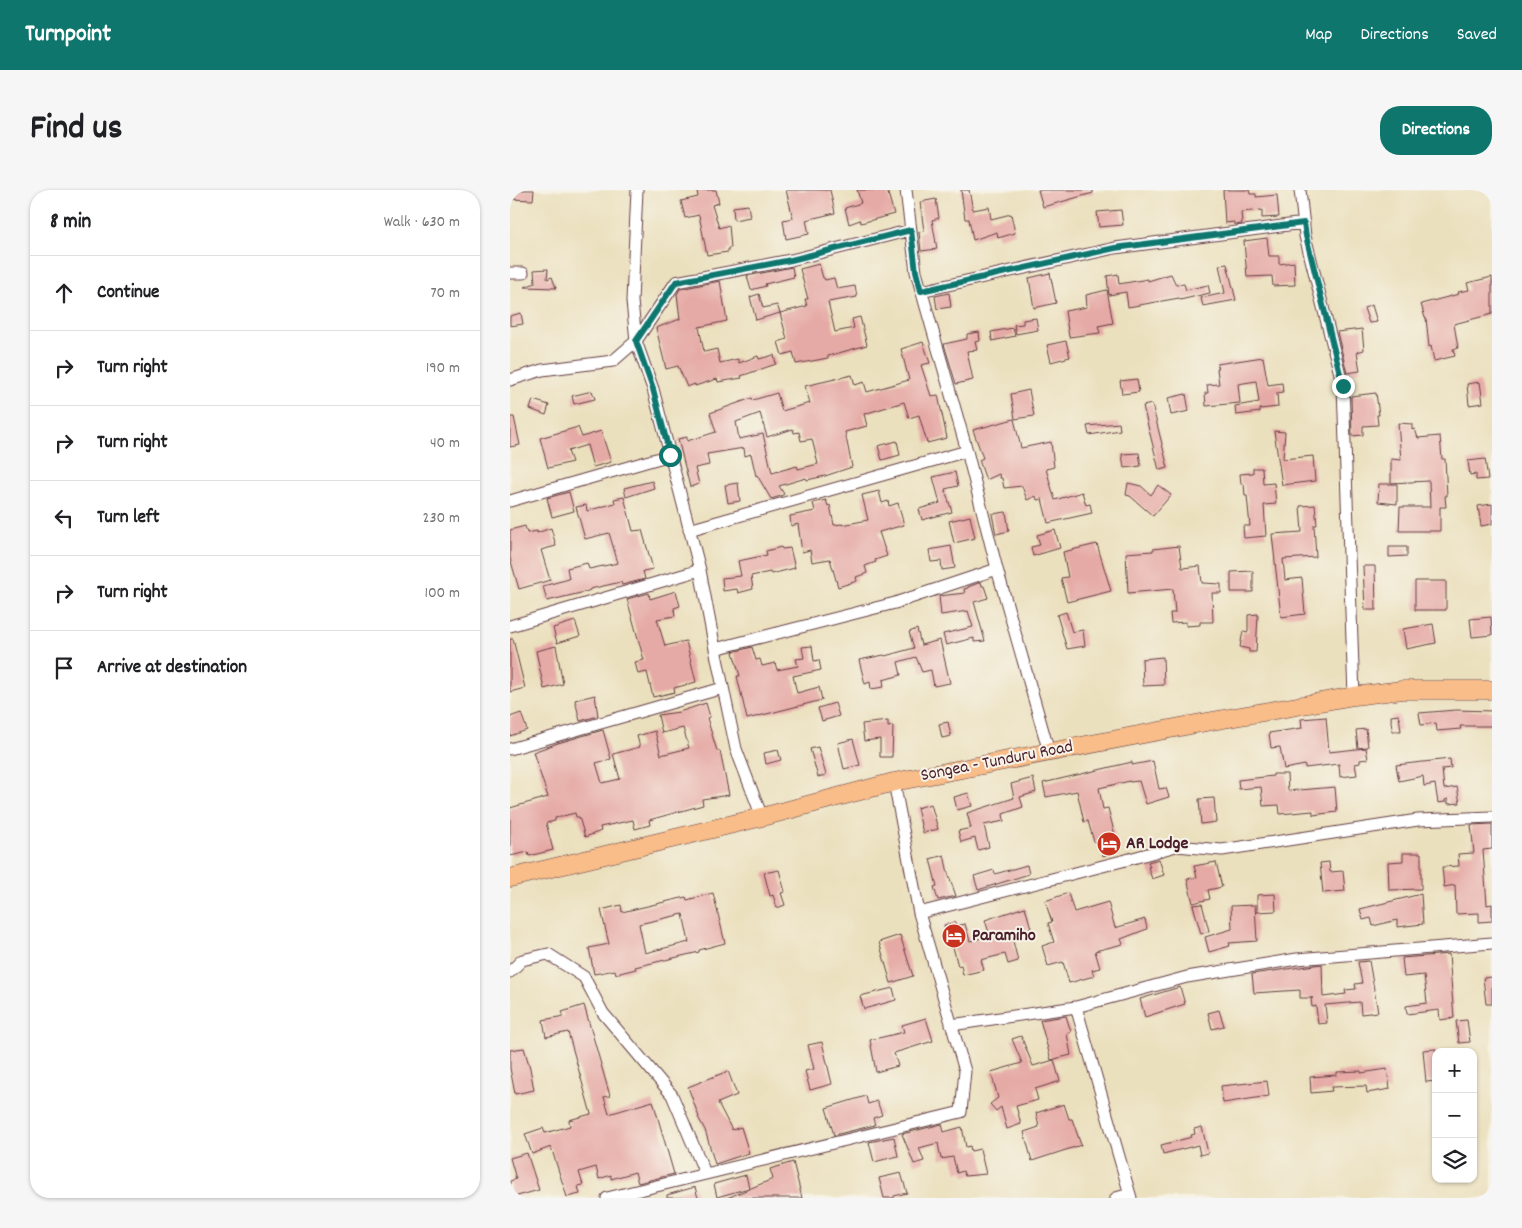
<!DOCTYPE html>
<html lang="en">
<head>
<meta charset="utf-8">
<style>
	body { margin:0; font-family:Dekko,sans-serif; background:#f6f6f6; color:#202124 }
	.controls { position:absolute; right:15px; bottom:15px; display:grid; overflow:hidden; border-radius:10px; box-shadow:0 1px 4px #0004 }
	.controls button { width:45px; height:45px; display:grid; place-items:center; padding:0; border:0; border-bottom:1px solid #e0e0e0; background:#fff; color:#202124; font:25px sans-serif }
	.stop { position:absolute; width:15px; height:15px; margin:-11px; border:4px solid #0f766e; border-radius:50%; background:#fff }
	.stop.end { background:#0f766e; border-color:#fff; box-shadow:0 1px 5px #0008 }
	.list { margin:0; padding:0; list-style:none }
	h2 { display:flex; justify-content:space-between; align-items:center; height:65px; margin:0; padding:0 20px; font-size:21px }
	h2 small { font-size:16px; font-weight:400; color:#757577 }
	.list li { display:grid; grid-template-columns:32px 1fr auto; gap:15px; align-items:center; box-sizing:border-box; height:75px; padding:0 20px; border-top:1px solid #e0e0e0 }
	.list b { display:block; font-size:19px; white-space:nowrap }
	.list em { font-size:16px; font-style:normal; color:#757577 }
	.icon { flex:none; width:28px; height:28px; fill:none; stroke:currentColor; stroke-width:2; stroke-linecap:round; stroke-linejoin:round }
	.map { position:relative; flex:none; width:982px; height:1008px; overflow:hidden; border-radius:20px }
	header { display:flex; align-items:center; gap:30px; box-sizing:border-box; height:70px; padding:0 25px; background:#0f766e; color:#fff }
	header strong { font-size:24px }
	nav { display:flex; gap:28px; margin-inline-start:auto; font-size:18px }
	.intro { display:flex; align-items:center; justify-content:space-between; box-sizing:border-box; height:120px; padding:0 30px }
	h1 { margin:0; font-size:35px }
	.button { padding:12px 22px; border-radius:20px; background:#0f766e; color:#fff; font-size:18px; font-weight:700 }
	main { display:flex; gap:30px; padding:0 30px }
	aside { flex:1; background:#fff; border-radius:20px; box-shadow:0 1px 4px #0004 }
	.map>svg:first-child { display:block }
</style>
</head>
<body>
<header>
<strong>Turnpoint</strong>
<nav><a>Map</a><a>Directions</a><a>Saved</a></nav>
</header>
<div class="intro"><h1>Find us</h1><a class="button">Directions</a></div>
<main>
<aside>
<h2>8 min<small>Walk · 630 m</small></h2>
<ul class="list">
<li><svg class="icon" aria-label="ahead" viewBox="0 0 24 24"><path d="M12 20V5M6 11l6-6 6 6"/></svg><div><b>Continue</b></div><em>70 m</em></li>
<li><svg class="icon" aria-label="right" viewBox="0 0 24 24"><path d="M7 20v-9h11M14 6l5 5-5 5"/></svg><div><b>Turn right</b></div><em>190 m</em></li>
<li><svg class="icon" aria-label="right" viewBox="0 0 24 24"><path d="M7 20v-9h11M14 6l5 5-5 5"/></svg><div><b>Turn right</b></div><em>40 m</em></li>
<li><svg class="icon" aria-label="left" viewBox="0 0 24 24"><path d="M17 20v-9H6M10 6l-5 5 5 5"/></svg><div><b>Turn left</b></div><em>230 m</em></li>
<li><svg class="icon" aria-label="right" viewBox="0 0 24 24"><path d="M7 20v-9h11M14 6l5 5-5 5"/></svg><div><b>Turn right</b></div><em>100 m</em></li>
<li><svg class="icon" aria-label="arrive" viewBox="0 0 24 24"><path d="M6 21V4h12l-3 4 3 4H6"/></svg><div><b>Arrive at destination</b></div></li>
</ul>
</aside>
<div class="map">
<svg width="982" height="1008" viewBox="0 0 982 1008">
	<rect width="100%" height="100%" fill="#f7f3e8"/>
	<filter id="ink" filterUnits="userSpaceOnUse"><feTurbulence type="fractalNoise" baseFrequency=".02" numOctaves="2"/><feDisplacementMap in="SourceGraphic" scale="10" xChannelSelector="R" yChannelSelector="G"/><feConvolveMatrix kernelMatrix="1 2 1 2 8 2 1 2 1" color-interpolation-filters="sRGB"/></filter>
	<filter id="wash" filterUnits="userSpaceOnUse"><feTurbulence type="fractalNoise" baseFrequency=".0096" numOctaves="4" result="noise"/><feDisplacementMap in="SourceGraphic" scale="20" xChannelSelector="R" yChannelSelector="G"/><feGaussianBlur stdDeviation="1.12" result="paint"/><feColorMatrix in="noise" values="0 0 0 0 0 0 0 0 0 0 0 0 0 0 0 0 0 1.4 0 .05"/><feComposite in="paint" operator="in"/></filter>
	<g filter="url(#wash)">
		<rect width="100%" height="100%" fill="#ebe0be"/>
		<g id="blocks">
			<path fill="#e6aaa6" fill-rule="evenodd" d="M0,0H24L23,10L0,9Z
				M187,0H206L209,13L202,15L209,38L219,35L221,58H218V62L197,65L189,25L175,28L171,11L188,7Z
				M276,0H320L325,23L296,30L299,44L276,49L273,30L283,28Z
				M347,0H377L384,24L351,33L350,30L339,34L335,18L351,13Z
				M451,0H459L463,20L479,17L481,29L501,24L505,43L488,48L487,42L463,50L459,29H455Z
				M528,0H583V3L533,17Z
				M713,0H739L740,4H746V7L767,5L769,27L752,28V20L731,22L732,34L724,35V32L715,33Z
				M426,9L429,28L422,30L427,59L411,61L409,42L414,41L410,12Z
				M238,15L240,27L224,30L223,17Z
				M611,20L613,35L589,37L587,22Z
				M757,48L759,66H769V74L784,72L785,95L763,96L762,86L737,87L734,51Z
				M309,74L313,88H314L315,90L324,88L327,99L345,96L347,107L318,112L325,142L344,138L342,129L350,127L357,155L318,166V168L286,174L283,162L272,165L268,152L277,149L270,123L297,116L295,109H298L290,79Z
				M717,74L726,110L693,116L691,108L715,103L709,75Z
				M282,77L284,87L255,94L256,96L241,100L237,86Z
				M38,79L37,89L42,87L46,98L15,97L25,93L24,80Z
				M540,83L546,113L524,118L519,88Z
				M608,84L609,94L638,89V91L661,84L666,95L674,94L676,100L698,95L700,103L670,110L669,108L618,117L616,102L599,105L597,86Z
				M982,87V124L944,134L948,158L943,159L945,166L924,171L921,156L919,157L916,128H915L911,114L949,104L948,102L959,100L957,93Z
				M210,91L217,131L189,137L194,162L207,159L210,173L228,169L229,173L248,166L249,169L264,165L266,174L231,186L232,188L208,192L207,189L185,196V194L177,197L168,176L156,179L146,138L170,129L167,104L170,99Z
				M597,100L603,133L588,136L590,143L559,147L555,121L577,117L576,105Z
				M439,103L441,117L427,119L425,106Z
				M249,104L253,118L267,115L270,123L246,130L240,107Z
				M862,115L867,132L859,133L854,118Z
				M11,123L13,134L0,136V126Z
				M526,128L528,140L506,144L504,135L513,134V130Z
				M503,138L505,146L482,151L481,142Z
				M852,139L854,160L847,162L850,181L837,183L827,142Z
				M469,142L470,151L465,152L467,160L457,161L463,190L446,194L434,154L457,149V144Z
				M556,151L560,167L541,172L537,155Z
				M413,152L420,173L411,175L421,206L428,205L437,248L417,253L409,225L399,228L394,212L354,224L357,236L335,242L342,277L315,286L297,290L296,288L269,296L274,304L271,306L261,309L247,285L246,286L241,264L235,266L234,258L197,264L199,275L185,278L189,294L180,297L168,249L177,247V251L206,242L200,223L242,208L243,210L267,203L272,221L300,213L295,196L342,185L345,195L354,192L357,202L399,190L391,159ZM250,223L257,247L283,239L284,243L289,242L291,251L302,249L308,274L288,279L287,276L262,283L253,244L229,249L226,232Z
				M753,167L758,195L772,193L773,202L767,203L768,217L750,219V222L726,225L725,216L749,212L746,191L728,194L730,213L696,216L695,203H698L697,195L709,194L707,179H708L707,174Z
				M627,189L629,202L612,204L610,191Z
				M970,192L973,213L959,215L957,194Z
				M519,200L524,226L505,229L501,204Z
				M82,201L85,209L64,214L62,206Z
				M866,203L869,225H867L868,235L853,236V245L842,246L841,206Z
				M676,204L679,221L661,225L658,208Z
				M23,210L39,215L36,225L20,219Z
				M642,214L658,278L649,280L633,216Z
				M0,227H4L10,255L0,257Z
				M504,229L511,258L541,252L544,277L536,279L545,310L572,302L576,315L580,314L582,323L538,333L532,309L527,310L526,306L517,310L512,296L494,298L492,288H490L489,284L476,290L469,270L473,268L463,240Z
				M609,233L610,240L579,245L577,236Z
				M888,233L902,234V240L905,239L908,248L930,246L932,269H935L937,306H935L936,317H930V341H889L890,317H920L919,291L881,293V269L891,270Z
				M68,237L72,247L91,241L101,272L83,277L77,255L58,261L62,272L38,278L30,248Z
				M764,241L775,242L773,269L803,266L805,291L772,295Z
				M387,251L390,265L372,270L368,256Z
				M629,263L631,276L614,278L612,264Z
				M975,269L978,289L966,290V284L960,285L958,271Z
				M743,278H752L753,294L764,293L766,314L754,315L756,346L734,348L733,336H740L737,306H735L734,294H731L730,284L743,283Z
				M445,282L448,296L435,299L442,322L412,330L409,319L430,313L423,287Z
				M142,291L144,298L116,307L114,298Z
				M228,293L230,311L218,313L215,295Z
				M618,293L631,296L641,305L648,295L661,305L643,326L620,306L616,305Z
				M869,294H887V314L868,312Z
				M369,301L372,313L378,311L379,316L388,313L394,335L369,342L377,366L365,370L366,372L355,376L357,383L346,387L347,391L328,397L320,369L302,372L300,360L292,362L288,334L281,336L280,326L305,321L303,313L316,310L318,316L320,315L324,335L332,334V335L358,330L352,305Z
				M59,302L64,321L42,327L37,308Z
				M114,307L123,341L132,340L143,379L133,381L135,389L112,395L111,392L80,399V400L75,402L37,411L33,396L59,389L57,378L77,373L79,379L108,373L99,343L75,349L66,317L76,315L77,321L105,313L104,309Z
				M982,314V334L971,336L968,316Z
				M805,315L807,335H804L806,367L773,369L775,390L792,388L795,424L771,427L762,344L792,342L790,316Z
				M496,322L499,341L486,344L482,324Z
				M460,326L465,348L444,353L439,331Z
				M15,336L17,343L27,341V343L41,338L46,356L31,360L40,390L9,399L0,368V340Z
				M545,340L550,358L523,366L521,357L530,355L527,345Z
				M587,354L601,401L557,412L551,388L558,387L553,362Z
				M441,356L445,378L432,380L431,371L421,372L419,360Z
				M669,356L672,378L690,376L692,393L711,394V403H702L703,432H690V435L676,436V432L661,433L660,423H665L663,399L618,403L616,363L643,361V359Z
				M271,357L272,359L280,358L285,378L261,384L260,382L241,386L243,399L228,403L227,399L213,401L212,388L231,386L228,371L257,365L256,361Z
				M879,357H897V366L879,367Z
				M853,376H865L866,420H855Z
				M743,381V402H721V382Z
				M905,391H936V420H905Z
				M471,392L472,396H474L478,408L464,412L475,451L464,452V448L436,455L433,444L463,437L458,421L431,425L429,406L455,403L454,399L458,398V397Z
				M166,401L170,416L164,418L165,426L147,429L155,456L176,451L186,492L164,498L165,502L143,507L137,482L128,484L125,472L134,470L117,409L139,403L140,409Z
				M556,422L562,442L573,440L575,456L557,459L547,425Z
				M748,424L746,462H739V459L730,457L733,441L738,442V425Z
				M981,427L982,445L962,447L960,429Z
				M65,431L70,446L47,453L43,438Z
				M923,434L926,453L896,459L893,439Z
				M407,439L411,455L430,450L440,493L424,496L421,480L412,482L406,467L388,472L391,485L373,490L374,497L361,499L360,492L355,494L349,470L374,465L375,466L404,458L399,442Z
				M0,449H3L15,498L0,502Z
				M46,456L53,494L34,499L26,461Z
				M302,456L304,471L309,470L311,480L283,486L287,503L309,497L312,510L237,529L227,486H230L223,462L242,457L246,470L250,469L252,476L265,473L267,480L288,476L286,469L294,468L292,457Z
				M653,467L654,495L633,496L632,469Z
				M85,505L88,526L70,531L65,510Z
				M196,513L200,527L197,528L207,561H210L219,605L192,609L193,615L139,630L140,635L125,639L123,630L90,637L91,641L75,647L69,627H66L65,623L45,628V631L36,633L43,660L19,666L18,662L0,666V618L38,607L23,562L48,553L93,540L101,569L86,573L92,593L110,589L103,564L130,557L127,546L145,541L151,565L179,558L173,538L152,543L148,525L169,522Z
				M325,513L329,526L312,531L308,518Z
				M946,520L982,521V536H950L951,539L927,541L926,533L911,535L909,523Z
				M11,523L17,540L0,546V527Z
				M889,525L891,541H882L881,526Z
				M816,527L819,562L856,558L858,569L850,570V573L845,574L847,585L830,587L829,574L795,578V575L774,579L770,557L761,558L759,543L792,538L791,529Z
				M378,531V537L383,536L382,567H370V549L354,551L352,534Z
				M438,532L441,546L432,548L429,534Z
				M856,539L858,557L848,558L846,540Z
				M343,549L350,575L334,579L328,553Z
				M308,557L316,585L308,587L300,559Z
				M268,560L271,570L256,574L254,563Z
				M940,569L941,578L932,579L934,599L947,597L950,613L938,614V609L935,610V612L928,613L925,594L914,596L913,586L889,591L886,575Z
				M643,571L649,599L656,598L659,607L636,614L629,591L620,592V591L589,598L593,619L598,618L609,661L593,666L589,651L584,652L578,631L574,632L567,601L536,607L533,593L622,572V575Z
				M763,584H777L778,601L825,597L827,622L803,625V621L770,624L769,615L753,616L751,597L729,599L728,590L763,586Z
				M523,588L526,602L510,607L513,617L493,624L494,631L474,635L479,657L468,660L465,648L451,652L448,641L461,638L457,623L504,608L501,594Z
				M458,603L462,616L447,620L444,607Z
				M704,608L706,632L691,634L689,609Z
				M421,614L428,639L413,643L407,618Z
				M982,634V659L973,660L977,715L982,714V731L969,732V723L946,724L945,695L934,697L932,677L949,676L948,664L964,663L961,635Z
				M893,663H911V699L879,700L878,672L893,671Z
				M434,665L438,683L446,706L428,710L424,697L427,696L420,669Z
				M649,669L654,685L642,689L638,677H640L638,672Z
				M706,672L712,697L698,700L700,709L683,713L677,689L687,687L684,676Z
				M819,672L820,682L833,681L835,701L813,703L810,673Z
				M517,675L519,684L468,700L464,686L484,680L485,684Z
				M269,680L275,702L271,703L275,715L267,718L263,705L260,706L254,683Z
				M203,703L215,753L189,760V762L125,777L126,779L106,784L105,780L84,784L79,758L99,754L91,720L111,715L112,722L176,707L177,710ZM173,724L179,752L135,763L129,734Z
				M558,703L564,722L598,712L605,738L635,729L637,739L611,749L613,754L585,761L590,778L582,780L584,786L559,793L553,772L538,776L532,756L544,752L538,733L542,732L535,711Z
				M765,704L766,721L747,722V705Z
				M911,704L913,734L887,737V730L863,736L861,728L853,730L850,719Z
				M692,714L699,741L691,744L683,715Z
				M745,715L747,751L719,753L720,756L699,762L695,747L722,739L721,716Z
				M515,717L521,738L501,743L508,771L498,774L495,764L471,770L474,780L453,785L451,775L448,776L443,757L440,758L434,735L445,732L446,736L455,734L460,751L480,746L475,730Z
				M390,745L403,786L381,793L369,752Z
				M939,764L944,828L930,830L929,820L897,824L896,816L917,813L914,785L894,787L892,768Z
				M859,771L868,822L851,824L850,812L815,815L817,833L808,834L806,816L802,817L801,808H803H790V800L744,803L742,784L812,774L813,807L836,804L835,800L846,799L845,794L852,793L848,772Z
				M982,787V814H976L973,788Z
				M670,797L675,814L635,827L630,809Z
				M383,798L386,810L354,819L350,806Z
				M74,815L100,906L94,907L99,924L143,911L164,984L128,993L125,982L101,989V985L89,989L86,977L69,982L73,995L68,996L70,1004L57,1007L41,957L22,964L15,944L33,938L35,943L60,936L59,930L81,924L58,842L36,847L33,830L54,826L52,822Z
				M709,820L714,836L702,839L698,823Z
				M556,826L561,842L557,844L561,865L541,870L530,830Z
				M416,828L423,851L384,863L388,876L366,882L360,850L394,842L392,835Z
				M957,830L960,852L949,853L946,831Z
				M511,846L523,876L544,870L550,891L525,899L528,910L506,916L511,934L497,939L491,917L486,921L480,914L488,908L481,882L512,873L502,849Z
				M312,852L322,894L300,900L295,881L304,879L298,855Z
				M14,858L20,878L24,900L5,904L0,878V860Z
				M926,859V891L916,892L913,860Z
				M877,879L880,899L857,903L856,896L821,897L822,901L801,903L800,887L827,885V882L851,881V883Z
				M218,881L227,905L208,913L222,940L231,937L239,963L205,974L195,940L188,927H189L178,897Z
				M757,891L759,906L713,913L711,896Z
				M356,906L358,914L367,911L372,925L363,928L365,935L324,945L316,918Z
				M554,914L559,929H562L571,955L522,971L514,942L529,937L526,923Z
				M432,934L434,942L452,937L456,957L460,956L461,961L470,959L476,984L455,986L453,981L447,983L443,967L431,969L428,953L409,958L414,971L404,974L392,944Z
				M692,937L698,963L690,965L688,955L653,964L651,955L682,947L681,945L685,944L684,939Z
				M384,947L388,966L364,972L359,952Z
				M17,963L29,1000L0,1008V991L6,989L0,968Z
				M283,972L292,1008H217L263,989L260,979Z
				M391,983L397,1003L384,1006V1008H374L369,988Z
				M236,985L239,998L207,1007L204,994Z
				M185,997L188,1008H157V1005Z"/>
		</g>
	</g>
	<g filter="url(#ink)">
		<use href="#blocks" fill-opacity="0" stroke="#623c41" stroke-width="1"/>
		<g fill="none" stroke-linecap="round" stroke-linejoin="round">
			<defs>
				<path id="minor" d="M127,0L122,111L126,151L143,199L190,380L205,459L226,559L252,627
					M396,0L406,82L457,261L487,379L539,562
					M790,0L795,46L833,196L844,506
					M0,83H13
					M411,101L605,58L794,33
					M0,190L32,180L103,171L126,151L166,92L281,70L401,40
					M0,311L160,265
					M179,340L457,261
					M0,436L190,380
					M205,459L385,413L487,379
					M0,559L213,498
					M409,723L616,670L666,656L712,660L908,630L982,627
					M0,782L12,770L38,764L74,787L93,823L162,905L195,983
					M566,817L621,1008
					M441,835L566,817L677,787L787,769L982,753
					M97,1008L451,922L455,881L409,723L384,592
					M606,1008L620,1004"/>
				<path id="highway" d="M0,688L252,627L384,592L691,533L844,506L892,500H982"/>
			</defs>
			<use href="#minor" stroke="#623c41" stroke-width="13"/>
			<use href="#highway" stroke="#623c41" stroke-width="19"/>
			<use href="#minor" stroke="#fff" stroke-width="11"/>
			<use href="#highway" stroke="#f8bd89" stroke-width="18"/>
		</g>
	</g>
	<g fill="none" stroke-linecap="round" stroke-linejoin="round" filter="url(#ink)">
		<path stroke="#0f766e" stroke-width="6" d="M160,265L143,199L126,151L166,92L281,70L401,40L406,82L411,101L605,58L794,33L796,46L833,196"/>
	</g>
	<defs>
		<symbol id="hotel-disc" viewBox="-11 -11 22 22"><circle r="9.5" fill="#c8321e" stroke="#f7f3e8"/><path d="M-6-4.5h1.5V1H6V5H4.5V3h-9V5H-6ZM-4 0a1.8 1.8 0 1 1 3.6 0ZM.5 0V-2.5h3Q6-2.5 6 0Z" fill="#fff"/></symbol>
	</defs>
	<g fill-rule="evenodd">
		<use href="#hotel-disc" x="585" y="640" width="28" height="28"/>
		<use href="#hotel-disc" x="430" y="732" width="28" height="28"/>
	</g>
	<g text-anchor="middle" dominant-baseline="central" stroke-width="4" stroke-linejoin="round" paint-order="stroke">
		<g font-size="18" fill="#4a1f2b" stroke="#f7f3e8">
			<text transform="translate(487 572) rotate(-11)">Songea - Tunduru Road</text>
		</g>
		<g font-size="18" font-weight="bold" fill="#4a1f2b" stroke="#f7f3e8" text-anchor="start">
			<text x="616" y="654">AR Lodge</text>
			<text x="462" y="746">Paramiho</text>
		</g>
	</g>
</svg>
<div class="controls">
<button>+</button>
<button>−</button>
<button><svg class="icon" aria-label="layers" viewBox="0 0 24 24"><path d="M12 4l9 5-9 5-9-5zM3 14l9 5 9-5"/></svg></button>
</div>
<div class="stop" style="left:160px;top:265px"></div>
<div class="stop end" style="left:833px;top:196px"></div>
</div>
</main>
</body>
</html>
